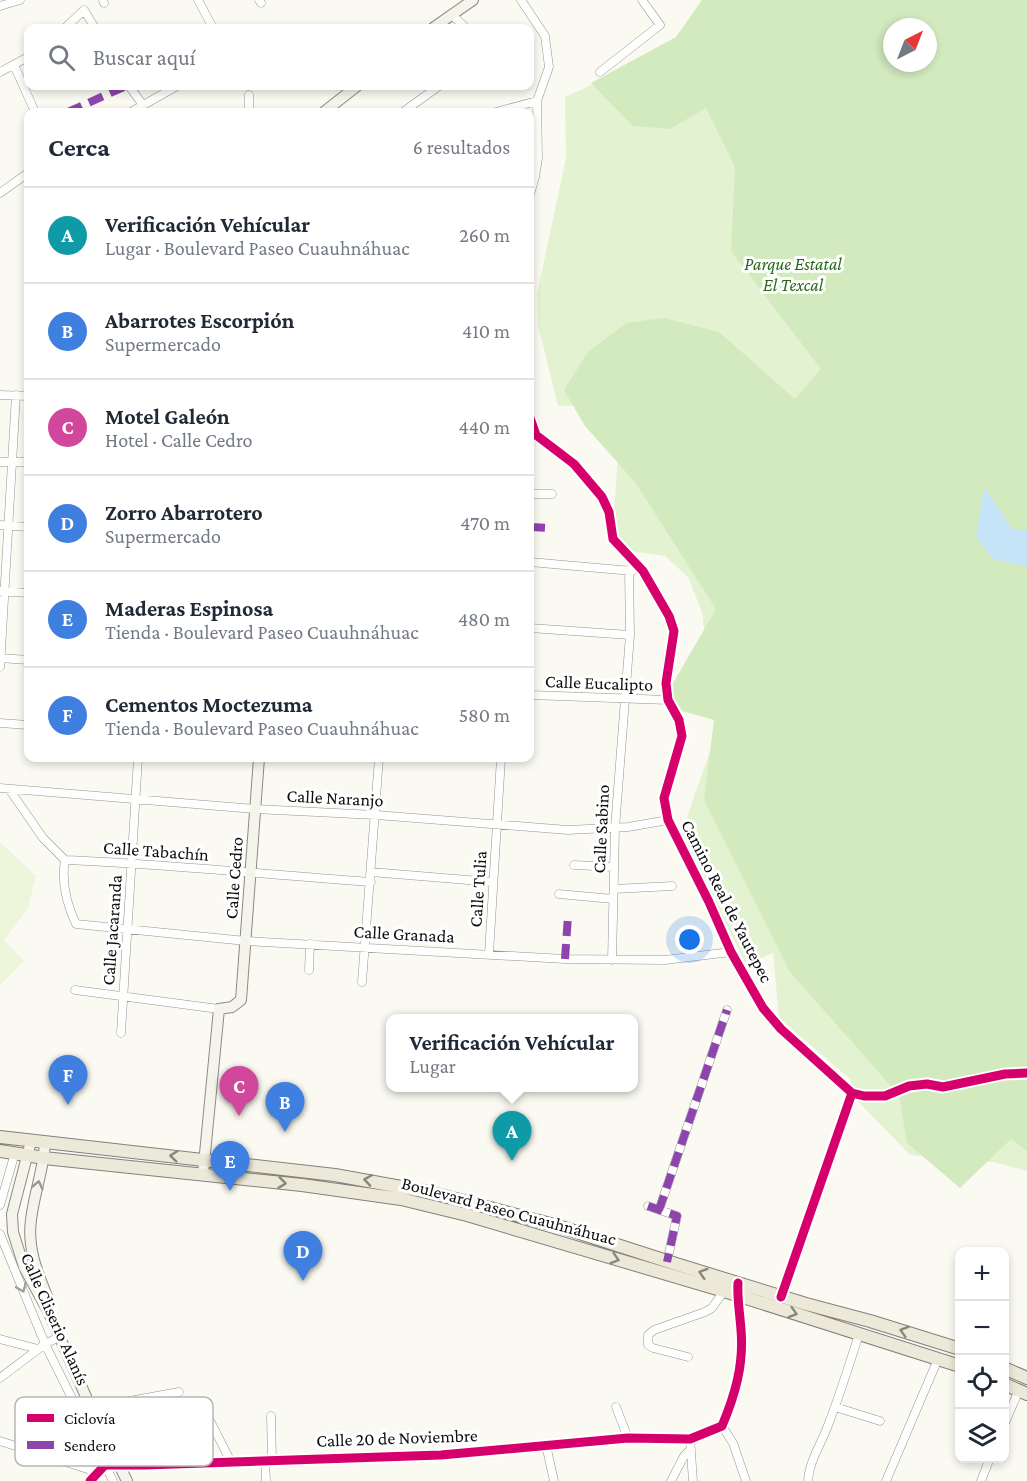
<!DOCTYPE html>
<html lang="es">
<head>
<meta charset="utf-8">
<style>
	body { margin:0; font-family:"Crimson Pro",serif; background:#f6f6f7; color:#1f2937 }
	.controls { position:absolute; right:18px; bottom:18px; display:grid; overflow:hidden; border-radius:12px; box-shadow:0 3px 9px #0003 }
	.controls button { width:54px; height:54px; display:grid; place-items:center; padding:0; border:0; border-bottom:2px solid #e0e1e3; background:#fff; color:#1f2937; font:30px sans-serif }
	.compass { position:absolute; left:883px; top:18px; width:54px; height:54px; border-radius:50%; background:#fff; box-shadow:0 3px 9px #0003; rotate:42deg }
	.you { position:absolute; left:690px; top:940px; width:21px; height:21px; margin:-15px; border:4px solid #fff; border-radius:50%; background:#1a73e8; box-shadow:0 0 0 9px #1a73e833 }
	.badge { display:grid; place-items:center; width:39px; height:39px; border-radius:50%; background:#60605d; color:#fff; font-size:20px; font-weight:700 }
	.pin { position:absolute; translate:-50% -50px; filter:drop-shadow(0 2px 3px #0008) }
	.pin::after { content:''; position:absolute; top:32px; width:21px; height:18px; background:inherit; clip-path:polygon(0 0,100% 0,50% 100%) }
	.popup { position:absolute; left:386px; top:1014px; width:252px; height:78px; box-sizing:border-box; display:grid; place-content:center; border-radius:12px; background:#fff; filter:drop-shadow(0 2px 4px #0005); font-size:20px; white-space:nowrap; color:#747a83 }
	.popup b { font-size:22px; color:#1f2937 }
	.popup::after { content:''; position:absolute; left:50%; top:100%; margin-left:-12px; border:12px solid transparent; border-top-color:#fff }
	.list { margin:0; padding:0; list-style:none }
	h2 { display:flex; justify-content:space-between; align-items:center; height:78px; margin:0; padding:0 24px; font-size:26px }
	h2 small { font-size:20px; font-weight:400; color:#747a83 }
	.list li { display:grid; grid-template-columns:39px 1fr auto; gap:18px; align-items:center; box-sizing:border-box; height:96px; padding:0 24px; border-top:2px solid #e0e1e3 }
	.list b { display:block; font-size:22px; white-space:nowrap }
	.list p { margin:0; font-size:20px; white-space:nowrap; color:#747a83 }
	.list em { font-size:20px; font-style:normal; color:#747a83 }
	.icon { flex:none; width:33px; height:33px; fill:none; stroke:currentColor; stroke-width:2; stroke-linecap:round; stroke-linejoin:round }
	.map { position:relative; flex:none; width:1027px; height:1481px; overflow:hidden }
	.search { position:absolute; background:#fff; box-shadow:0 3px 9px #0003; left:24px; top:24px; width:510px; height:66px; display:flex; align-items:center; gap:15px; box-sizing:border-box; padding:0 21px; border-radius:12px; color:#747a83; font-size:22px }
	.panel { position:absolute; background:#fff; box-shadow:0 3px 9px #0003; left:24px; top:108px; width:510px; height:654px; border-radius:12px }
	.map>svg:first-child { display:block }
</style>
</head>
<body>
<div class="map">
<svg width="1027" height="1481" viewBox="0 0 1027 1481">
	<rect width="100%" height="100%" fill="#fbfaf2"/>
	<path fill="#e3f2d0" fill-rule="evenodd" d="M1027,0V1171L993,1162L910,1155L851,1094V1080L779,1018L773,953L746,964L681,834L716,734L702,612L688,577L665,556L630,551L613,527L618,456L599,405L558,406L538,325L537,294L566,158L565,97L669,49ZM892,27H928V63H892Z"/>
	<path fill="#d2eabe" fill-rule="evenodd" d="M702,0H1027V1151L1011,1139L960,1188L907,1143L899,1095L790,972L704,800L714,720L682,711L669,690L716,609L635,482L585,426L564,390L588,352L626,323L664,318L719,332L795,399L821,369L731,251L735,167L706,108L670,129L633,126L591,83L676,37ZM892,27H928V63H892Z"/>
	<path fill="#edf6db" d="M0,842L36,876L28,908L4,940L24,961L0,985Z"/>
	<path fill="#c6e4f7" d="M984,486L1012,529L1027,530V567L993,559L976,537Z"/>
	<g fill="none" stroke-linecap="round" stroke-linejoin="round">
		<defs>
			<path id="street" d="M103,0L104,3
				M198,0L213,28
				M259,0L261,3
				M521,0L545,36L549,67L537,101L538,158L535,177L530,194
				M0,6L20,0
				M452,15L466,28
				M65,28L84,10L95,28
				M14,65L35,112
				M0,72L28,57
				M600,72L660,25L642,0
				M129,86L143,105
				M131,112L177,86
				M249,112V95
				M403,112L439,86
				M496,112L537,101
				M0,193L28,173
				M0,395L28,396
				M530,418L536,435L574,464L602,497L609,512L613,539L643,571L669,616L674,631L666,683L668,700L679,720L682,736L664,798L668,820L709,902L731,952L763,1008L781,1029L852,1093
				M0,462H28
				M530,494H552
				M0,525L28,527
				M530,562L632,571
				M0,591L28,593
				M530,628L630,635
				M0,658L28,660
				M0,667L16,395
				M530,695L668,700
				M0,723L28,725
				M0,788L255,809L376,815L568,830L628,827L668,820
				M9,789L43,838L65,860C167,864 269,875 371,882
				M65,860C61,883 66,903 76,924L246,941L565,959L665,960L731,952
				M574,865L614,867
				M371,872L492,882
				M614,889L672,886
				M559,894L613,899
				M489,954L501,758
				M612,960L615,828L630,635L629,570
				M309,970L310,944
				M362,982L379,758
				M75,990L219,1009
				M121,1033L138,758
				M852,1093L864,1096H885L909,1086L927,1084L943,1087L1005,1074L1027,1073
				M0,1205L15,1153
				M648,1206L677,1216L667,1262
				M659,1210L727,1010
				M0,1234L45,1344L113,1481
				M781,1297L852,1093
				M0,1339L38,1349
				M688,1357L653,1348L648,1345V1335L654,1330L705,1312L712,1308L724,1291
				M0,1378L45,1344L59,1337
				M616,1407L628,1438
				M835,1407L880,1421
				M91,1408L179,1392
				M204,1409L230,1460
				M271,1416L272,1459
				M1004,1425L1019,1390
				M722,1426L733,1443L746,1481
				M690,1439L693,1481
				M0,1441L97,1472
				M546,1445L554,1481
				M265,1460L266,1481
				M90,1481L105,1465H145L441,1455L628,1438L690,1439L722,1426C735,1395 743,1365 741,1331C741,1318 738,1306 737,1294
				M671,1481L684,1456L691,1449
				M808,1481C809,1462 820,1446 827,1428C839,1397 849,1366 859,1334
				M886,1481L938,1359
				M981,1481L990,1458"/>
			<path id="secondary" d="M433,28L473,0
				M324,112L357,86
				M31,1141L12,1214L13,1232L24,1267L49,1313L91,1408L127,1481
				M45,1142C44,1169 34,1193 31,1220C27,1249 38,1274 49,1301
				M203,1174L219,1009L232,1007L241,1000L259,758"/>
			<path id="primary" d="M0,1137L335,1175L429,1192L558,1226L676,1264L806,1304L870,1321L960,1349
				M0,1151L44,1158L302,1185L401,1199L467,1215L724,1291L960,1366
				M1004,1368L1027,1378
				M1004,1384L1027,1394"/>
		</defs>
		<use href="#street" stroke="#949490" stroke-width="9"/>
		<use href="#secondary" stroke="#8b8a87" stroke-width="12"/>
		<use href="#primary" stroke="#81817d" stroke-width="14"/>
		<use href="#street" stroke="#fefefd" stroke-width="8"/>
		<use href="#secondary" stroke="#f5f4ea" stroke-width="10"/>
		<use href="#primary" stroke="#ede9d8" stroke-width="12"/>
		<path stroke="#8e44ad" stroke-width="8" stroke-dasharray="15 8" stroke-linecap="butt" d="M68,112L126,86
			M530,527L550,528
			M565,959L568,916
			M648,1206L677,1216L667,1262
			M659,1210L727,1010"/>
		<defs>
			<path id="cycleway" d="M530,418L536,435L574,464L602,497L609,512L613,539L643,571L669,616L674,631L666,683L668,700L679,720L682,736L664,798L668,820L709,902L731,952L763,1008L781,1029L852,1093
				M852,1093L864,1096H885L909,1086L927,1084L943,1087L1005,1074L1027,1073
				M781,1297L852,1093
				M90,1481L105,1465H145L441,1455L628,1438L690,1439L722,1426C735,1395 744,1365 741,1330C740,1314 737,1299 738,1283"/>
		</defs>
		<use href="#cycleway" stroke="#fff" stroke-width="13"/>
		<use href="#cycleway" stroke="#d6006c" stroke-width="9"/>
	</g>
	<defs><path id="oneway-chevron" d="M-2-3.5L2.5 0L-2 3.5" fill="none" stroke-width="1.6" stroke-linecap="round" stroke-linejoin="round" transform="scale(1.5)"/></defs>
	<g stroke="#88867d">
		<use href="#oneway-chevron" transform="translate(174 1156) rotate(-174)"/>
		<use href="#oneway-chevron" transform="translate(368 1180) rotate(-171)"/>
		<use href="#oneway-chevron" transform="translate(282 1183) rotate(7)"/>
		<use href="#oneway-chevron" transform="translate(615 1259) rotate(17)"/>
		<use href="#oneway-chevron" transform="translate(703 1273) rotate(-163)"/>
		<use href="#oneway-chevron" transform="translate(793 1313) rotate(17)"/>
		<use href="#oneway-chevron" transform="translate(904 1331) rotate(-163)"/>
	</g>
	<use stroke="#989892" href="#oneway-chevron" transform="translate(38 1185) rotate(-77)"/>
	<use stroke="#9e9e9d" href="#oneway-chevron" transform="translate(22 1288) rotate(68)"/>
	<g text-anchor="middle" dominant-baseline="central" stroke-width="6" stroke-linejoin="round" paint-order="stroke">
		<g font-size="18" font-style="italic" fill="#26691a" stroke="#fff">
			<text x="793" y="264">Parque Estatal<tspan x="793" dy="21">El Texcal</tspan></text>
		</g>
		<g font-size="18" fill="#0d0d0d" stroke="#fff">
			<text transform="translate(599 683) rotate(2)">Calle Eucalipto</text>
			<text transform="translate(335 798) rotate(3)">Calle Naranjo</text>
			<text transform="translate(601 829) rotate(-87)">Calle Sabino</text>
			<text transform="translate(156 851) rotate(4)">Calle Tabachín</text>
			<text transform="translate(234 878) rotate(-86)">Calle Cedro</text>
			<text transform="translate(478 889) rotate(-86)">Calle Tulia</text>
			<text transform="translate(727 901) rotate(63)">Camino Real de Yautepec</text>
			<text transform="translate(112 930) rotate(-86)">Calle Jacaranda</text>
			<text transform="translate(404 934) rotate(3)">Calle Granada</text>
			<text transform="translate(509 1211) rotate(15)">Boulevard Paseo Cuauhnáhuac</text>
			<text transform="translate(55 1319) rotate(66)">Calle Cliserio Alanís</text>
			<text transform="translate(397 1438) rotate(-2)">Calle 20 de Noviembre</text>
		</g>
	</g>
	<rect x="15" y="1397" width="198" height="69" rx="9" fill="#fff" stroke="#b6b6b6" stroke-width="1.5"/>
	<rect x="27" y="1414" width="27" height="8" fill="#d6006c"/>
	<rect x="27" y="1441" width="27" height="8" fill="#8e44ad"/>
	<g font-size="16" fill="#0d0d0d">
		<text x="64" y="1424">Ciclovía</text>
		<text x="64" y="1451">Sendero</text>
	</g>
</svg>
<div class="controls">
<button>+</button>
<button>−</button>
<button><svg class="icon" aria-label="locate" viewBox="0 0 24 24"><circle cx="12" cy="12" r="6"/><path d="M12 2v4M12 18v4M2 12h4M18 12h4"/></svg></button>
<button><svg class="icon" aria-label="layers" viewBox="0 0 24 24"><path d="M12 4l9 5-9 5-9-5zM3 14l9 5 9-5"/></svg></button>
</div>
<svg class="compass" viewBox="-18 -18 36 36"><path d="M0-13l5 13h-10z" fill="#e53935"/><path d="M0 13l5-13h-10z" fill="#747a83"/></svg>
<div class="you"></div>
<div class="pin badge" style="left:512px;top:1161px;background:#0f9aa8">A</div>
<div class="popup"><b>Verificación Vehícular</b>Lugar</div>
<div class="pin badge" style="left:285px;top:1132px;background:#3f7fe0">B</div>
<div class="pin badge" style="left:239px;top:1116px;background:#d1479c">C</div>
<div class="pin badge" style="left:303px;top:1281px;background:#3f7fe0">D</div>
<div class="pin badge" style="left:230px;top:1191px;background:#3f7fe0">E</div>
<div class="pin badge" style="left:68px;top:1105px;background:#3f7fe0">F</div>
<div class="search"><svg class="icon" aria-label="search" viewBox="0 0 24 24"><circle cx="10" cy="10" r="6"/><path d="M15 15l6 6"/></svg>Buscar aquí</div>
<section class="panel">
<h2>Cerca<small>6 resultados</small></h2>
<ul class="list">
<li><span class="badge" style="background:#0f9aa8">A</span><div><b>Verificación Vehícular</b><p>Lugar · Boulevard Paseo Cuauhnáhuac</p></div><em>260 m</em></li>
<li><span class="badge" style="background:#3f7fe0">B</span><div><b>Abarrotes Escorpión</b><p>Supermercado</p></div><em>410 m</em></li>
<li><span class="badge" style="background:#d1479c">C</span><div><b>Motel Galeón</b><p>Hotel · Calle Cedro</p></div><em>440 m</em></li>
<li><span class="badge" style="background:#3f7fe0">D</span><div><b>Zorro Abarrotero</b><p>Supermercado</p></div><em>470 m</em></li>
<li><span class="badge" style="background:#3f7fe0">E</span><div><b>Maderas Espinosa</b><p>Tienda · Boulevard Paseo Cuauhnáhuac</p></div><em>480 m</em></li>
<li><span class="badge" style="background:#3f7fe0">F</span><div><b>Cementos Moctezuma</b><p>Tienda · Boulevard Paseo Cuauhnáhuac</p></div><em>580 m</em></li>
</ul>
</section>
</div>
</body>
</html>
